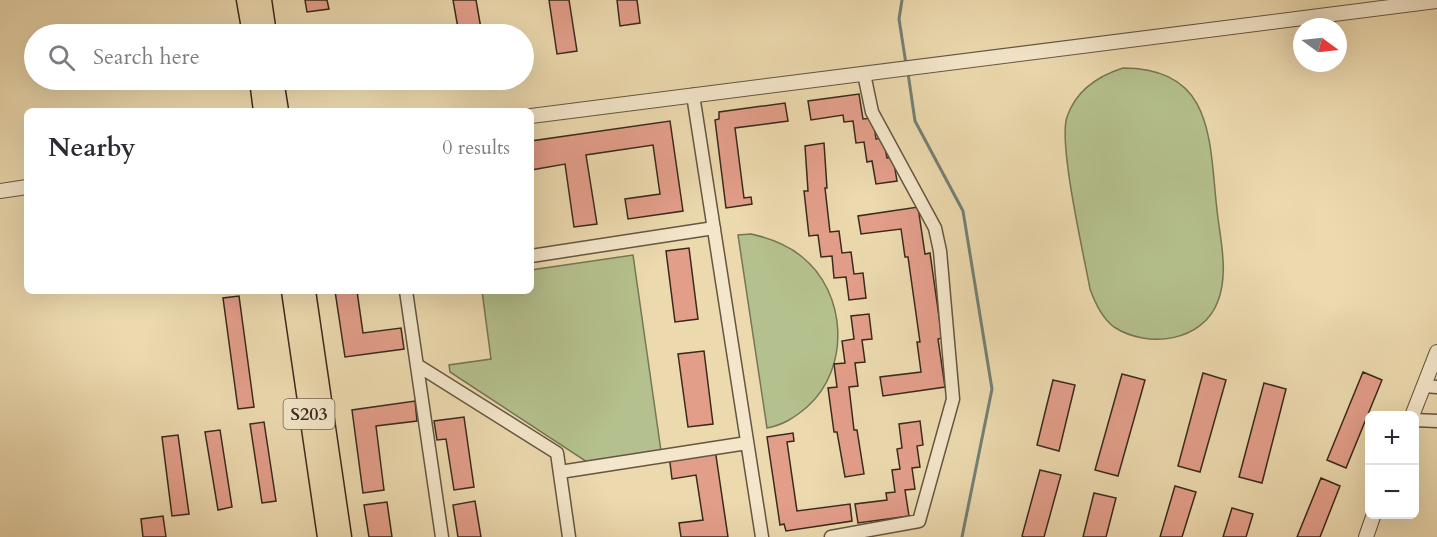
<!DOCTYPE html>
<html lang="en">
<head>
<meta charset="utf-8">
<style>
	body { margin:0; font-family:Cardo,serif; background:#f7f7f7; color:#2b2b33 }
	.controls { position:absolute; right:18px; bottom:18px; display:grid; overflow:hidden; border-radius:9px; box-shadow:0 6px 24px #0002 }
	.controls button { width:54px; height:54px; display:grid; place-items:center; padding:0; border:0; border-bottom:2px solid #e1e1e2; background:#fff; color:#2b2b33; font:30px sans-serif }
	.compass { position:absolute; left:1293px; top:18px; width:54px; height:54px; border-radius:50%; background:#fff; box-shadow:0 6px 24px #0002; rotate:105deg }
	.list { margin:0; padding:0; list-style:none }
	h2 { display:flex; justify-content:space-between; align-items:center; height:78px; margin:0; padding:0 24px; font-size:26px }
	h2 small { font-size:20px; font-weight:400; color:#7c7c81 }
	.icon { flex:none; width:33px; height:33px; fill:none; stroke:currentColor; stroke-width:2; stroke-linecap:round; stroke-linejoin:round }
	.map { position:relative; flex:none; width:1437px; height:537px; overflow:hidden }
	.search { position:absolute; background:#fff; box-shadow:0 6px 24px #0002; left:24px; top:24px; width:510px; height:66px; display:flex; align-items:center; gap:15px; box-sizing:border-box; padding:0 21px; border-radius:33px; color:#7c7c81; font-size:22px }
	.panel { position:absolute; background:#fff; box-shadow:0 6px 24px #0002; left:24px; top:108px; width:510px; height:186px; border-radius:9px }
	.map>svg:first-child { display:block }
</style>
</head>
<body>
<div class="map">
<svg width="1437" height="537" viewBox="0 0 1437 537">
	<rect width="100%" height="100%" fill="#ecd9ae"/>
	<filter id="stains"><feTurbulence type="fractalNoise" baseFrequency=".00333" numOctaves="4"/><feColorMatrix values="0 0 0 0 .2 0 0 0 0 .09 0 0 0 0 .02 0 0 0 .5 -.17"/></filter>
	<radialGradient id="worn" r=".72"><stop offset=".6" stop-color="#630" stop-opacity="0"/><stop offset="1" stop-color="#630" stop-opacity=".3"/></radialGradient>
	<path fill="#b4c08d" stroke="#767555" stroke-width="1.5" d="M1123,68C1215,68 1209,141 1217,210C1220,239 1229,272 1218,301C1203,342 1148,349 1114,327C1102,318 1095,303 1090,289C1084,256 1058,143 1067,117C1076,90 1098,76 1123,68Z
		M751,234C769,238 786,244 801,256C847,292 851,368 807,407C794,418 783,425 767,428L738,235Z
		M633,255L661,451L587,462L450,372L449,365L491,359L482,291H531V270Z"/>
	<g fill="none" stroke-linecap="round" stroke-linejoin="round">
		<path stroke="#738075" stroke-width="3" d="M902,0L899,19L906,64
			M908,73L915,121L963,211L992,389L962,537"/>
	</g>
	<path fill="#e39e8a" stroke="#392a1d" stroke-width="1.5" d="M305,0H327L329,9L307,12Z
		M453,0H476L482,34H459Z
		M549,0H569L577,51L557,54Z
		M617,0H637L640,23L620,26Z
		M406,25L407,34H386L385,29Z
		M859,94L863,119L873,118L876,139L883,138L887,158L893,157L897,181L876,184L872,161L867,162L864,142L856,143L853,121L844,122L843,115L811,120L808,101Z
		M785,103L788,121L735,128L744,198L751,197L752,204L726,208L715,120L719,119V112Z
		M670,121L683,211L628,219L625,199L660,194L653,145L586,155L597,224L574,227L565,164L531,170V141Z
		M824,143L827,188H825L830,232L839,231L842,253L851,252L854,274L863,273L866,298L849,300L846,277L834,278L832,256L821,257L818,235L809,236L804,191H808L805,146Z
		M918,207L925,254L930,253L942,338L938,339L945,387L883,396L880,377L921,372L917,342H920L908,257H905L901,229L861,234L858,216Z
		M689,248L698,319L675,322L666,251Z
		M335,291H357L363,333L401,328L404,349L345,357Z
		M239,296L254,407L238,409L223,298Z
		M869,314L872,339L862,340L865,362L855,363L858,386L849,387L854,430H857L864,474L845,477L837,432H834L828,388L837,387L834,364L845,363L842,341L854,339L851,316Z
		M704,351L713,424L688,427L678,354Z
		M1363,372L1382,380L1346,468L1327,460Z
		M1203,373L1226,380L1200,472L1178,466Z
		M1122,374L1145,380L1118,476L1095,470Z
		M1053,380L1075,385L1059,451L1037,445Z
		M1264,383L1286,389L1262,483L1239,477Z
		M415,401L417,421L376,426L384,490L363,493L352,410Z
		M464,417L474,487L454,490L446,439L437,440L434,421Z
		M920,421L923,445L917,446L920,467L912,468L915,489L905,490L909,516L858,523L855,504L887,500L886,493L895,492L892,470L900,469L897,449L902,448L899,424Z
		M264,422L276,501L262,503L250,424Z
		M220,430L232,507L218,510L205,432Z
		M793,433L794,441L787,442L797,511L850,504L852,521L786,531L784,524L780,525L767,437Z
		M178,435L189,514L172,516L162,437Z
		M715,449L728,537H681L679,523L703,520L696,475L672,479L669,455Z
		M1040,470L1061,475L1044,537H1024L1022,536Z
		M1321,478L1340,486L1320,537H1297Z
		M1175,486L1196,492L1182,537H1160Z
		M1094,493L1116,498L1106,537H1083Z
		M475,501L481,537H458L453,505Z
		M387,502L392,537H369L364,505Z
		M1232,508L1253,514L1246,537H1223Z
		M163,516L166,537H143L141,519Z"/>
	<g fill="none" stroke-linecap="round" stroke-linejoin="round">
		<defs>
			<path id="minor" d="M693,95L762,537
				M531,256L714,228
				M406,291L442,537
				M417,365L557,453L569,537
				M1424,386L1437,387
				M1414,420L1437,421
				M560,472L747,443
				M831,537L919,521L953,399L940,251L935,228L872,112L864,74"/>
			<path id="tertiary" d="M531,116L1437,1
				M0,191L27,187
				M1412,416L1437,352
				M1366,537L1374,514"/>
			<path id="primary" d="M246,0L252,34
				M262,0L267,34
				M259,80L263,111
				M274,80L279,111
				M291,291L327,537
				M306,291L342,537"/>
		</defs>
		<use href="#minor" stroke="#665641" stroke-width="15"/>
		<use href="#tertiary" stroke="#665641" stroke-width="16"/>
		<use href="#primary" stroke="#392a1d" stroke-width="21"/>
		<use href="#minor" stroke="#f3e6ca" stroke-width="12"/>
		<use href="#tertiary" stroke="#f3e6ca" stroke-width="14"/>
		<use href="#primary" stroke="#ecd9ae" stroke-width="18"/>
	</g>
	<g text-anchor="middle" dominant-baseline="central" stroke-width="4.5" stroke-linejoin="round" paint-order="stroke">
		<rect fill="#f3e6ca" stroke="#716251" stroke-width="1.5" x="283.5" y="399" width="51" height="30" rx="4.5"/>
		<g font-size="18" font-weight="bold" fill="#392a1d">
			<text x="309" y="414">S203</text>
		</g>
	</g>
	<rect width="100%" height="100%" filter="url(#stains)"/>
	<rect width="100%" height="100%" fill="url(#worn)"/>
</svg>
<div class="controls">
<button>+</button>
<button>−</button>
</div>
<svg class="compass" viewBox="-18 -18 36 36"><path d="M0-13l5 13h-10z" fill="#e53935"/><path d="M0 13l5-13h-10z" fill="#7c7c81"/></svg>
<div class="search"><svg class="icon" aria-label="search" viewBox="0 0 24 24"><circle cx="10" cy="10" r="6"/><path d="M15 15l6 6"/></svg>Search here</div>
<section class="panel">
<h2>Nearby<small>0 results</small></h2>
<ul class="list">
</ul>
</section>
</div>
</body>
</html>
